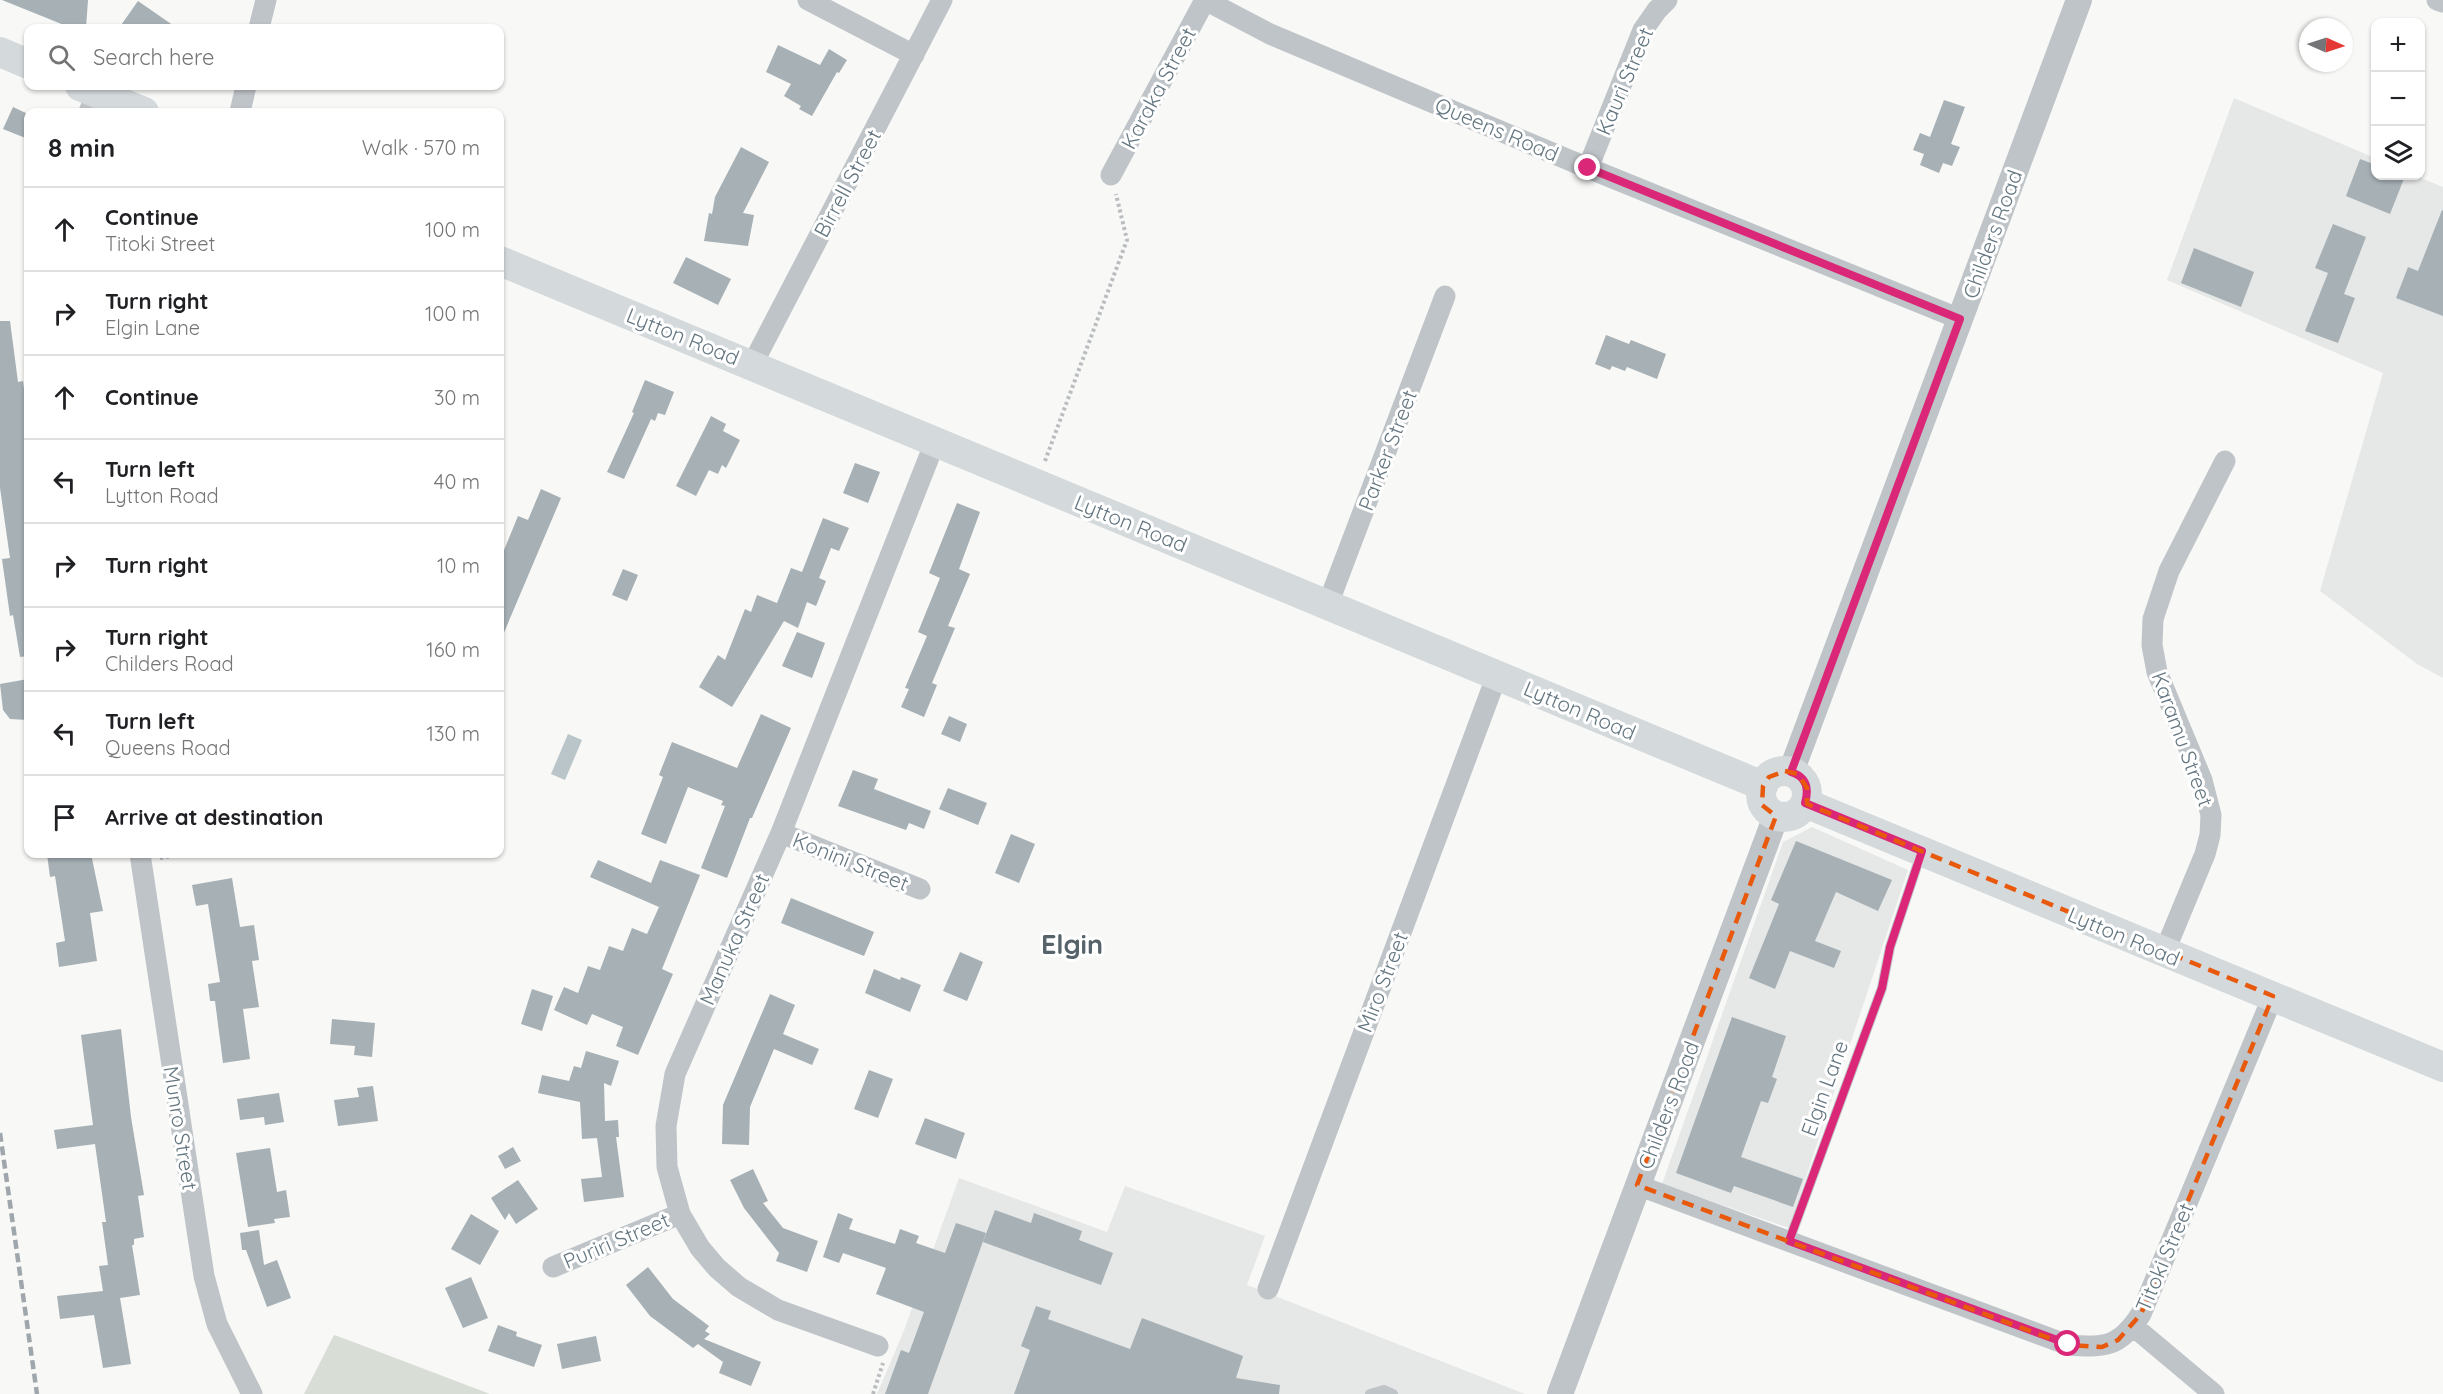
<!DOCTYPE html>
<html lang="en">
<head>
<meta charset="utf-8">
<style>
	body { margin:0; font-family:Quicksand,sans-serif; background:#f6f6f6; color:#202124 }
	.controls { position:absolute; right:18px; top:18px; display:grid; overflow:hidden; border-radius:12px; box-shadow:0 2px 4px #0004 }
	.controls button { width:54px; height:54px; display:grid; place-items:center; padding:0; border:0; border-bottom:2px solid #e0e0e0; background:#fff; color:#202124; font:30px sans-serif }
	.compass { position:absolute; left:2299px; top:18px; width:54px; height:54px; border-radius:50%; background:#fff; box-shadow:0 2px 4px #0004; rotate:93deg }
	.stop { position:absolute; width:18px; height:18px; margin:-14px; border:4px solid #db2777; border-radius:50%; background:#fff }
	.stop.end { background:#db2777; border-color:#fff; box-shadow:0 2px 6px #0008 }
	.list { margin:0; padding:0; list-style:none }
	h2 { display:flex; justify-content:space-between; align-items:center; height:78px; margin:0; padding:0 24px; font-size:26px }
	h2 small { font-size:20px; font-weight:400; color:#757577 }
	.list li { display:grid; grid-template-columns:39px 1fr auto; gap:18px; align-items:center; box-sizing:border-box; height:84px; padding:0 24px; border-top:2px solid #e0e0e0 }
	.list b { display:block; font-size:22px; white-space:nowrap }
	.list p { margin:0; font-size:20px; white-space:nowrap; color:#757577 }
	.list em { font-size:20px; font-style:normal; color:#757577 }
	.icon { flex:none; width:33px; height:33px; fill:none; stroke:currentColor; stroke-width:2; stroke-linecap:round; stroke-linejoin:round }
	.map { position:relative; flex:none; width:2443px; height:1394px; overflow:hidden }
	.search { position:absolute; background:#fff; box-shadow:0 2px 4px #0004; left:24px; top:24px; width:480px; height:66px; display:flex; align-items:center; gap:15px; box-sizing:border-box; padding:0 21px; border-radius:12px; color:#757577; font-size:22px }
	.panel { position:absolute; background:#fff; box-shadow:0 2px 4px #0004; left:24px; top:108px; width:480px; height:750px; border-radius:12px }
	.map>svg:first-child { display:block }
</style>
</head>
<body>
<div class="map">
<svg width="2443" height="1394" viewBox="0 0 2443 1394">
	<rect width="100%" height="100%" fill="#f8f8f6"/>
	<path fill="#e6e8e7" d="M2234,98L2375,158L2376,176H2416L2443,187V678L2417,664L2320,591L2383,373L2167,280Z
		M1812,827L1908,870L1789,1228L1662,1184L1783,842Z
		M959,1178L1107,1232L1125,1186L1265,1236L1247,1285L1525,1394H877L903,1333Z"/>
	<path fill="#d8ddd5" d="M334,1335L348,1340L490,1394H304Z"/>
	<path fill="#b9c5c9" d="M568,734L582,740L565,780L551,774Z"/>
	<path fill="#a6b0b5" d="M2,0H88L86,28H63L64,25Z
		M138,1L177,28H119Z
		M778,45L820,65L829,49L847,60L839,73L837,72L812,116L799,109L801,106L784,96L791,84L766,72Z
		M1944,100L1965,107L1951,144L1960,147L1952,166L1943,163L1939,173L1920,165L1924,154L1913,150L1920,133L1930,137Z
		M13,107L28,114V139L3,129Z
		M741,147L769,162L743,213L754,215L748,246L704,241L709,213L712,214L715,197Z
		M2360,159L2376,165V176H2405L2390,214L2346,196Z
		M2442,210L2443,211V316L2396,298L2408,267L2418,271Z
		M2333,224L2366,237L2344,294L2355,298L2338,343L2305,331L2328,273L2315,268Z
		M2194,248L2254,272L2241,307L2181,283Z
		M686,257L731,279L718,305L673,283Z
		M0,321H10L18,382L23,381L28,420V498L26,499L28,516V656L20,657L13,615L10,616L2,559L10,558L0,488Z
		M1606,335L1629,344L1631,340L1666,354L1657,379L1627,367L1625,371L1612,366L1610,370L1595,364Z
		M645,380L674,392L665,415L658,413L655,421L651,419L624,479L607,472L634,413L632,412Z
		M711,416L726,424L723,431L740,440L726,468L722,465L718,474L709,470L696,496L676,486Z
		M855,463L880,472L868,503L843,493Z
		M541,489L561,498L500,642V560L518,516L528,520Z
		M957,503L980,512L959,569L970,574L948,626L955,628L932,683L937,685L924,717L901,707L909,689L905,688L927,636L918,632L940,578L929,573Z
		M823,518L849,528L839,551L831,548L819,578L826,581L816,606L807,602L798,628L784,621L732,707L699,687L718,655L725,660L745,609L751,612L757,595L777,603L791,568L802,572Z
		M623,569L638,575L627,601L612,595Z
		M797,632L825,643L812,678L782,666Z
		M28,679V720L10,719L3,710L0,684Z
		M761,714L791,728L752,818H750L727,878L701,868L725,806L721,805L723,801L688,787L666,844L641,834L663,777L659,775L672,742L737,768Z
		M949,716L967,724L960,742L941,734Z
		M853,770L878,779L874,789L931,811L924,829L909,823L906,830L838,806Z
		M948,788L987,803L978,825L939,809Z
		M1011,834L1035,844L1019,883L995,873Z
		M1796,841L1892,880L1878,911L1836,892L1815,941L1841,951L1834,968L1790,951L1775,989L1749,978L1779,904L1771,900Z
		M47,854H91L103,911L90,913L97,961L59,967L56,943L65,941L55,876L50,877Z
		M598,860L651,883L660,860L700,875L662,969L673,974L638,1055L616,1046L623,1027L592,1014L587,1025L554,1010L564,987L578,993L588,966L600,970L609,946L623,951L632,928L647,934L659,907L590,877Z
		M232,878L240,927L254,925L259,960L252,961L259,1007L243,1009L250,1059L223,1063L215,1001H210L208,984L220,982L208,904L196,906L192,885Z
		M791,898L874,932L864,956L781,923Z
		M960,952L983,962L967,1001L943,991Z
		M874,969L900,980L901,977L921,985L910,1012L865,993Z
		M532,989L553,996L542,1031L521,1024Z
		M770,994L795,1005L783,1034L819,1049L812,1065L774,1049L750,1107L749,1145L722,1144L723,1105Z
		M1732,1017L1786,1036L1772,1077L1777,1079L1768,1103L1761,1101L1741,1157L1803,1179L1793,1207L1734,1186L1731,1193L1676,1173Z
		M332,1019L375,1023L372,1057L354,1055L355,1046L330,1044Z
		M121,1029L131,1117L144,1195L138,1196L144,1237L134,1239V1245H132L140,1295L120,1298L131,1364L103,1368L94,1315L60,1319L57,1296L103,1291L99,1266L108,1265L102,1222H106L95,1144L57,1149L54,1130L93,1125L81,1035Z
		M586,1051L619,1061L611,1086L604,1083L605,1121L618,1120L619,1137H616L624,1197L584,1202L581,1179L602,1177L597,1138L582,1139L580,1102L538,1093L542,1075L569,1081L574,1066L581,1068Z
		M869,1070L893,1079L878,1118L854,1109Z
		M373,1086L378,1121L338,1126L334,1100L359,1097L357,1088Z
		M279,1093L284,1122L265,1125L264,1117L240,1120L237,1099Z
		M925,1118L965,1133L956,1159L915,1144Z
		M513,1147L521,1161L505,1169L498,1156Z
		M270,1148L277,1192L286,1190L290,1217L274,1219L275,1223L248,1227L236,1153Z
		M753,1169L768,1201L763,1203L783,1228L818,1241L807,1272L776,1261L779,1253L744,1208L730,1180Z
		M518,1180L538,1209L516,1224L509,1213L505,1220L491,1198Z
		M995,1210L1031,1223L1034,1213L1082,1231L1079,1240L1113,1253L1101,1285L983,1242Z
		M838,1213L853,1219L849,1229L895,1244L900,1229L919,1236L916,1243L945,1253L956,1223L986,1233L928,1394H885L901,1350L909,1353L924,1312L876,1294L886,1268L843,1253L839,1263L823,1257Z
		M471,1214L499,1231L480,1265L451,1249Z
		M259,1230L264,1265L277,1260L291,1298L267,1307L246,1250H242L240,1233Z
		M648,1267L673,1299L709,1326L705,1331L710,1334L704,1339L761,1362L751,1386L719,1373L723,1362L698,1344L693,1348L650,1316L626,1285Z
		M471,1277L488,1318L463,1328L445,1288Z
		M1036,1306L1051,1311L1048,1319L1130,1349L1142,1318L1243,1356L1236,1378L1280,1385L1279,1394H1014L1030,1350L1021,1346Z
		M498,1325L517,1332L516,1336L542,1345L534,1367L488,1351Z
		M596,1336L601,1361L562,1369L557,1344Z"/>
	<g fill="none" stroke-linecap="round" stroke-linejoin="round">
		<path stroke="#babdc0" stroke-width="4" stroke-dasharray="3 3" stroke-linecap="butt" d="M1045,461L1127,240L1116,194
			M160,858L186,854
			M873,1394L883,1363"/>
		<path stroke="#bfc4c8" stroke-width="10" d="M1789,1241L1882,988L1890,947L1921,854
			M1370,1394L1384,1390L1393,1394"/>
		<path stroke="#bfc4c8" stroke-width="21" d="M808,0L914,55
			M1205,0L1270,34L1588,168L1960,319
			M2437,0L2443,2
			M259,28L266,0
			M89,112L97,92
			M240,112L246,86
			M1588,168L1643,30L1657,10L1667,0
			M1111,175L1205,0
			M752,365L942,0
			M1328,604L1445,296
			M781,833L920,889
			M140,854L204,1276L217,1324L252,1394
			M2164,953L2205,854L2210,835L2211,815L2202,780L2157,672L2152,645L2153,619L2169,571L2225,461
			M1637,1185L2068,1345C2105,1348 2120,1347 2141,1314L2273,996
			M553,1267L680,1214
			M1268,1289L1497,675
			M2133,1326L2214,1394
			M878,1346L778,1310L739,1287L717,1268L700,1248L680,1214L667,1167L666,1126L675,1074L781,833L935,442"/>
		<path stroke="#bfc4c8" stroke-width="26" d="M1791,772L2079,0
			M1560,1394L1776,816"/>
		<path stroke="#d4d9dc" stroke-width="30" d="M0,52L28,64
			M80,86L144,112
			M500,261L1763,786
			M1761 794a23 23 0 1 1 46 0a23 23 0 1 1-46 0Z
			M1805,803L2443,1067"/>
		<path stroke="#9fa7ac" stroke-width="4.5" stroke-dasharray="9 4.5" stroke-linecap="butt" d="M0,1133L37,1394"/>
	</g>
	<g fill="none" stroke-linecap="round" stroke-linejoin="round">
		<path stroke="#db2777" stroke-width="8" d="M1588,168L1960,319L1791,772C1807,777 1809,789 1805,803L1922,851L1890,947L1882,988L1789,1241L2068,1344"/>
	</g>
	<path fill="none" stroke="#e8590c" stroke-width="4.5" stroke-dasharray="12 8" stroke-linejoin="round" d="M1785,771L1798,774L1807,788V804L2273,996L2141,1314L2118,1340L2102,1347L2068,1345L1637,1185L1776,816L1762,805L1763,786L1769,777Z"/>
	<g text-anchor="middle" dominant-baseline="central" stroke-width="6" stroke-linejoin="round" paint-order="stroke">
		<g font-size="21" fill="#647680" stroke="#fff">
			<text transform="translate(1624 81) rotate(-67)">Kauri Street</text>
			<text transform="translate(1158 88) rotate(-62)">Karaka Street</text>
			<text transform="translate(1497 129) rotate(23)">Queens Road</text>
			<text transform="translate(847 183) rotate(-62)">Birrell Street</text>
			<text transform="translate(1992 234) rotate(-70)">Childers Road</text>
			<text transform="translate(683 336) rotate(22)">Lytton Road</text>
			<text transform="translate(1387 450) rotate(-69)">Parker Street</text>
			<text transform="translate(1131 523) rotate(22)">Lytton Road</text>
			<text transform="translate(1580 710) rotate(23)">Lytton Road</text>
			<text transform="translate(2183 739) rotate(70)">Karamu Street</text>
			<text transform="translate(851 861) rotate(22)">Konini Street</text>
			<text transform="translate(2124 936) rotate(23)">Lytton Road</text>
			<text transform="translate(734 939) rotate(-66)">Manuka Street</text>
			<text transform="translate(1382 982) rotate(-69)">Miro Street</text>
			<text transform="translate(1824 1088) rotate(-70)">Elgin Lane</text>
			<text transform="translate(1668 1105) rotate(-69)">Childers Road</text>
			<text transform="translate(181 1128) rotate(81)">Munro Street</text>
			<text transform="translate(616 1240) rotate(-23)">Puriri Street</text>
			<text transform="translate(2164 1257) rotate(-67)">Titoki Street</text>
		</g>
		<g font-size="27" font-weight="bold" fill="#56636b" stroke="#fff">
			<text x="1072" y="944">Elgin</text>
		</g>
	</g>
</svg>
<div class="controls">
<button>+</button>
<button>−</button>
<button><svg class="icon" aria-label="layers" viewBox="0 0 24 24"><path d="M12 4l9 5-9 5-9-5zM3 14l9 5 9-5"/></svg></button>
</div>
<svg class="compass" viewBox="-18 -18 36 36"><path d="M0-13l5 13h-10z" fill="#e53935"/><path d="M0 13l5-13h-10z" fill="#757577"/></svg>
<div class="stop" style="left:2068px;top:1344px"></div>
<div class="stop end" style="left:1588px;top:168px"></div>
<div class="search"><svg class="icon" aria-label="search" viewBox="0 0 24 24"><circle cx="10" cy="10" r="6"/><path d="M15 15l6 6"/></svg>Search here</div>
<section class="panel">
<h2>8 min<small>Walk · 570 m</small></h2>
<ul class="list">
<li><svg class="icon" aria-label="ahead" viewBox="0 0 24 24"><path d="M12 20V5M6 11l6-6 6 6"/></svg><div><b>Continue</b><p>Titoki Street</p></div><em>100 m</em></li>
<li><svg class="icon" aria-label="right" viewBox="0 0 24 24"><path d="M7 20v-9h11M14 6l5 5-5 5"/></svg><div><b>Turn right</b><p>Elgin Lane</p></div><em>100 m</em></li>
<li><svg class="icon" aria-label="ahead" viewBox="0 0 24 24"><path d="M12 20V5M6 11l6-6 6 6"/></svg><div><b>Continue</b></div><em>30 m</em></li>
<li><svg class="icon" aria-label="left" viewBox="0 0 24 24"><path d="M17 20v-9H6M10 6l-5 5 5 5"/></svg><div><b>Turn left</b><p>Lytton Road</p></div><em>40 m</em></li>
<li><svg class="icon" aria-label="right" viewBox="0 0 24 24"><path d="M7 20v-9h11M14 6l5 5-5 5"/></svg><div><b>Turn right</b></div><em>10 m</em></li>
<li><svg class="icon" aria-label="right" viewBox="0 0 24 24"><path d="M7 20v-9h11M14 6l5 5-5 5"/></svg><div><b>Turn right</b><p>Childers Road</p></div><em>160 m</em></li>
<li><svg class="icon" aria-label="left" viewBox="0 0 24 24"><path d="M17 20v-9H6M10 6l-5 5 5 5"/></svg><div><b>Turn left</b><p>Queens Road</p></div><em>130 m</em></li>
<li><svg class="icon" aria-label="arrive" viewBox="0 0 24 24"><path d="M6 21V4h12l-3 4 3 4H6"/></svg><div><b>Arrive at destination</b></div></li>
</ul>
</section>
</div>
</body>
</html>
